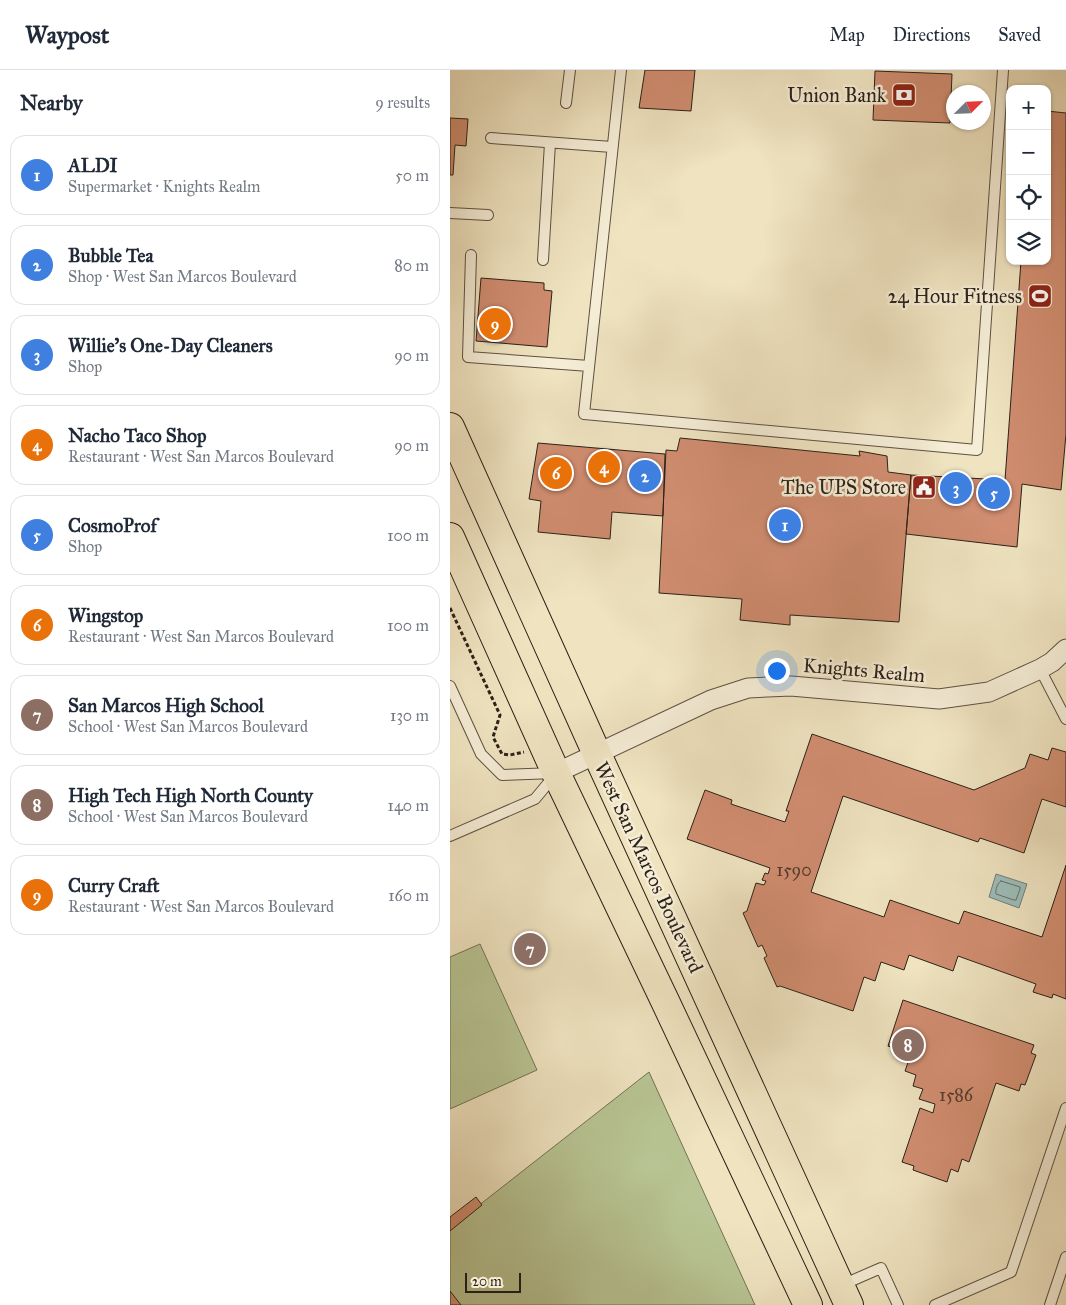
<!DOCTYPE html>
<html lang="en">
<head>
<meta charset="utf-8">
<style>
	body { margin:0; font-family:"IM FELL Great Primer",serif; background:#f2f2f3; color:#1f2937 }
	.controls { position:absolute; right:15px; top:15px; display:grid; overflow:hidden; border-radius:10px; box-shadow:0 1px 4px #0004 }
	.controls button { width:45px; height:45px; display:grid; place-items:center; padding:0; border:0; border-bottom:1px solid #e0e1e3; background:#fff; color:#1f2937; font:25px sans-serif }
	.compass { position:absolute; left:496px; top:15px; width:45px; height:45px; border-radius:50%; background:#fff; box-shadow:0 1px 4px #0004; rotate:66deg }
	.scale { position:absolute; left:15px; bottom:12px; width:56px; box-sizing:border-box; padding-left:5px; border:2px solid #2b2118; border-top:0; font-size:14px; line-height:18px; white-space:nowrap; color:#2b2118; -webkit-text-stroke:4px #f5edd6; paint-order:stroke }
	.you { position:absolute; left:326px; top:600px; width:18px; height:18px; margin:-12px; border:4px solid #fff; border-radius:50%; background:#1a73e8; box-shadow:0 0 0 8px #1a73e833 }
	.badge { display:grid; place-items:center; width:32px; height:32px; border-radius:50%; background:#8f2418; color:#fff; font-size:16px; font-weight:700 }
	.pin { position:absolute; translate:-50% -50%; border:2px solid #fff; box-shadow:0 1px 5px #0006 }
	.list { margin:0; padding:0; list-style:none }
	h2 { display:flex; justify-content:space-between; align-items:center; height:65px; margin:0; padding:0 20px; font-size:21px }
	h2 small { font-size:16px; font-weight:400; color:#747a83 }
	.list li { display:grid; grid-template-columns:32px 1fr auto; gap:15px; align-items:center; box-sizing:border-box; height:80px; margin:0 10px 10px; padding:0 10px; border:1px solid #e0e1e3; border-radius:15px }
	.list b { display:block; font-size:19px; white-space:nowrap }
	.list p { margin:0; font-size:16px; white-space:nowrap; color:#747a83 }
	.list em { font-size:16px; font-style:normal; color:#747a83 }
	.icon { flex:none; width:28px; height:28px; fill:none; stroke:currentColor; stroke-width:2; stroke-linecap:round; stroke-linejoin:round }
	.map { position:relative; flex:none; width:616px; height:1235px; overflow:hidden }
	header { display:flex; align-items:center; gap:30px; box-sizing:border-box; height:70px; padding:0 25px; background:#fff; border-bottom:1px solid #e0e1e3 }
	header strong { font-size:24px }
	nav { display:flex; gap:28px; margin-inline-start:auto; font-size:18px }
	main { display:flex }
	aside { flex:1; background:#fff }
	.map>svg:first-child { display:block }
</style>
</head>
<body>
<header>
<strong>Waypost</strong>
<nav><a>Map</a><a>Directions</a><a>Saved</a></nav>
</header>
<main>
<aside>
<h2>Nearby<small>9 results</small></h2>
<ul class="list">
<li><span class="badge" style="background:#3f7fe0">1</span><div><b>ALDI</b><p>Supermarket · Knights Realm</p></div><em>50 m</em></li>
<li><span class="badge" style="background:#3f7fe0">2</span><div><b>Bubble Tea</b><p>Shop · West San Marcos Boulevard</p></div><em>80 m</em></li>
<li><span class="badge" style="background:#3f7fe0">3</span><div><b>Willie's One-Day Cleaners</b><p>Shop</p></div><em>90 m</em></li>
<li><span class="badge" style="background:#e8710a">4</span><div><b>Nacho Taco Shop</b><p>Restaurant · West San Marcos Boulevard</p></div><em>90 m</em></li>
<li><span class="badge" style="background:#3f7fe0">5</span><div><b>CosmoProf</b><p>Shop</p></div><em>100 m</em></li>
<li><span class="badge" style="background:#e8710a">6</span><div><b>Wingstop</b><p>Restaurant · West San Marcos Boulevard</p></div><em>100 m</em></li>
<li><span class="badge" style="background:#8d6e63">7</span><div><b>San Marcos High School</b><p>School · West San Marcos Boulevard</p></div><em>130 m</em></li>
<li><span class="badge" style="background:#8d6e63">8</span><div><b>High Tech High North County</b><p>School · West San Marcos Boulevard</p></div><em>140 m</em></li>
<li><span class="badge" style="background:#e8710a">9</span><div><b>Curry Craft</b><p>Restaurant · West San Marcos Boulevard</p></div><em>160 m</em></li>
</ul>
</aside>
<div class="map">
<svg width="616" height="1235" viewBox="0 0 616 1235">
	<rect width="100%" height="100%" fill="#efe3c0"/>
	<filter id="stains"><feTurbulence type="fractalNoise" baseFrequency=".004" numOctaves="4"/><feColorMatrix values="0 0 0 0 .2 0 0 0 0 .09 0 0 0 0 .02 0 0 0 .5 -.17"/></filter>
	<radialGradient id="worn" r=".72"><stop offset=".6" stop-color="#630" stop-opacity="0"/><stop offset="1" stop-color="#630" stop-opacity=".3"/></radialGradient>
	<path fill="#b8c493" stroke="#727256" d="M30,874L87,1000L0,1039V887Z
		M199,1002L305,1235H8L0,1225V1158Z"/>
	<path fill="#9cbdba" stroke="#6f7f79" d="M546,804L577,814L569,838L539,827Z"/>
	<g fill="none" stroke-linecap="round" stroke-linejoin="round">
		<path stroke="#646f69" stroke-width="1" d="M551,811L570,817V819L566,830H564L546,824C545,820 548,812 551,811Z"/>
	</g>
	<path fill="#d08d70" stroke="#2b2118" d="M195,0H245L241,41L189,38Z
		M425,1L502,4L500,53L423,50Z
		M597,41L616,43V364L611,420L572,414L567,477L456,464L461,405L555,410L571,191H597Z
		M0,48L18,49L16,76L5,75L3,105H0Z
		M31,208L94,213V220L102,221L97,277L26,271Z
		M230,368L410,386L409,381L437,386L438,402L461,405L449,552L340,545V555L290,550L292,529L209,523L216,380L227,381Z
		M88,373L215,384L213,446L162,442L160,469L88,462L91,431L79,429Z
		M362,664L524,720L575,698L580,684L598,690L602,678L616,682V737L592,729L574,783L530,768L528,772L393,726L361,822L434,847L440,830L509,854L514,841L592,867L616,795V929L603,924L602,928L583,922L586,914L508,886L503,901L459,885L454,900L431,892L425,911L414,907L403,941L330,916L327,917L314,888L317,886L312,875L308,877L293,843L297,841L306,813L314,815L316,811L312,810L315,803L318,804L320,798L237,769L255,720L282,730L281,734L335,752L339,741H336Z
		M453,930L584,975L581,983L586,985L575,1015L571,1014L569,1021L546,1013L519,1092L512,1089L508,1102L501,1099L497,1112L463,1100L464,1096L452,1092L470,1038L483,1043L485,1034L469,1029L473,1019L463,1016L466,1005L455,1001L461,984L438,976Z
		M26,1127L32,1135L0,1161V1147Z
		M0,1221L11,1235H0Z"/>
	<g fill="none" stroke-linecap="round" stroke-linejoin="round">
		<defs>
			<path id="service" d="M171,0L134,344L527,380L553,0
				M116,33L120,0
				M41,68L162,77
				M0,143L38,145
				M21,185L18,287L139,296
				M93,190L100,73
				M590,599L616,649
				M0,616L31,684L52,705L105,703
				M0,766L85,729L104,706
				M392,1215L431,1198L448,1235
				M485,1235L561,1202L616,1038
				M600,1235L616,1187"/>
			<path id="minor" d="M106,703L261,630L298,618L341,616L489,629L539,622L590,599L602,592L616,579"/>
			<path id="primary" d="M0,357L147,684L399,1235
				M0,467L106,703L215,931L358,1235"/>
		</defs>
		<use href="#service" stroke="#5c5242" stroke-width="12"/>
		<use href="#minor" stroke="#5c5242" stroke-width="21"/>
		<use href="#primary" stroke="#2b2118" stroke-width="30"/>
		<path stroke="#2b2118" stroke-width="3" stroke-dasharray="4 2.5" stroke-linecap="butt" d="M0,538L50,645L43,667L52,684L60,685L74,682"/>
		<use href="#service" stroke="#f5edd6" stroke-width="10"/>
		<use href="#minor" stroke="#f5edd6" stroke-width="19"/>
		<use href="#primary" stroke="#efe3c0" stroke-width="28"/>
	</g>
	<defs>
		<symbol id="bank-square" viewBox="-11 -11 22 22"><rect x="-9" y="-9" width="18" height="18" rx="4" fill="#8f2418" stroke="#f5edd6"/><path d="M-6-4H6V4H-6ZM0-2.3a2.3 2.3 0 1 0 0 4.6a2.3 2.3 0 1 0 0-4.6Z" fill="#fff"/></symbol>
		<symbol id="stadium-square" viewBox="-11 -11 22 22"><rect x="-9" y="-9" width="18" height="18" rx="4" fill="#8f2418" stroke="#f5edd6"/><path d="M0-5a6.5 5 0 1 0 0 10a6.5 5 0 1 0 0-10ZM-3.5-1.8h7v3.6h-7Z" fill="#fff"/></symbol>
		<symbol id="civic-square" viewBox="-11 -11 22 22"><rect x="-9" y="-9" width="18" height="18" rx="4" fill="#8f2418" stroke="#f5edd6"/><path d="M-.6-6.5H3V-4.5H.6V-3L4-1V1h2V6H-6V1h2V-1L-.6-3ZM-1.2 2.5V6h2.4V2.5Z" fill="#fff"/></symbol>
	</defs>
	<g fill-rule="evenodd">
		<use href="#bank-square" x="440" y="11" width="28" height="28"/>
		<use href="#stadium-square" x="576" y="212" width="28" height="28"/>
		<use href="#civic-square" x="460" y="403" width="28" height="28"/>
	</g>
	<g text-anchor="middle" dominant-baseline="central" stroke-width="5" stroke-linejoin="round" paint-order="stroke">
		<g font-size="18" fill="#543c2e">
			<text x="344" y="800">1590</text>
			<text x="506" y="1025">1586</text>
		</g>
		<g font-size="20" fill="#2b2118" stroke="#f5edd6" text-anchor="end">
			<text x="436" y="25">Union Bank</text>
			<text x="572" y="226">24 Hour Fitness</text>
			<text x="456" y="417">The UPS Store</text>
		</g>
		<g font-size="20" fill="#2b2118" stroke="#f5edd6">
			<text transform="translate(414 600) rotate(5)">Knights Realm</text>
			<text transform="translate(199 797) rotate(65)">West San Marcos Boulevard</text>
		</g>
	</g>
	<rect width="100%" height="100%" filter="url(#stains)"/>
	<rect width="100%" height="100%" fill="url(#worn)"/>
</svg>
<div class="controls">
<button>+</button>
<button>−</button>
<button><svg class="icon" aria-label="locate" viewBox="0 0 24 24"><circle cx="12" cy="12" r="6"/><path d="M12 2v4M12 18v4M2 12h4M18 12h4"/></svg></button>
<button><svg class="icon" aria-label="layers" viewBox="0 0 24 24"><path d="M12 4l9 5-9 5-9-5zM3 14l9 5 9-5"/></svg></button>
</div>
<svg class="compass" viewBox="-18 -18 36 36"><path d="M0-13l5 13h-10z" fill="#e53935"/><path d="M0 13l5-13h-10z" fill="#747a83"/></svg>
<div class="scale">20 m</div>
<div class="you"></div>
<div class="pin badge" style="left:335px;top:455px;background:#3f7fe0">1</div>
<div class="pin badge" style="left:195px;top:406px;background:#3f7fe0">2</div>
<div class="pin badge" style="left:506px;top:418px;background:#3f7fe0">3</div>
<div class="pin badge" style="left:154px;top:397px;background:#e8710a">4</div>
<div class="pin badge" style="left:544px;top:423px;background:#3f7fe0">5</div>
<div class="pin badge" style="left:106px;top:403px;background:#e8710a">6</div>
<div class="pin badge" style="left:80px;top:879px;background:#8d6e63">7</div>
<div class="pin badge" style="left:458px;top:975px;background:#8d6e63">8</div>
<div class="pin badge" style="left:45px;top:254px;background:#e8710a">9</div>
</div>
</main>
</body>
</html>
